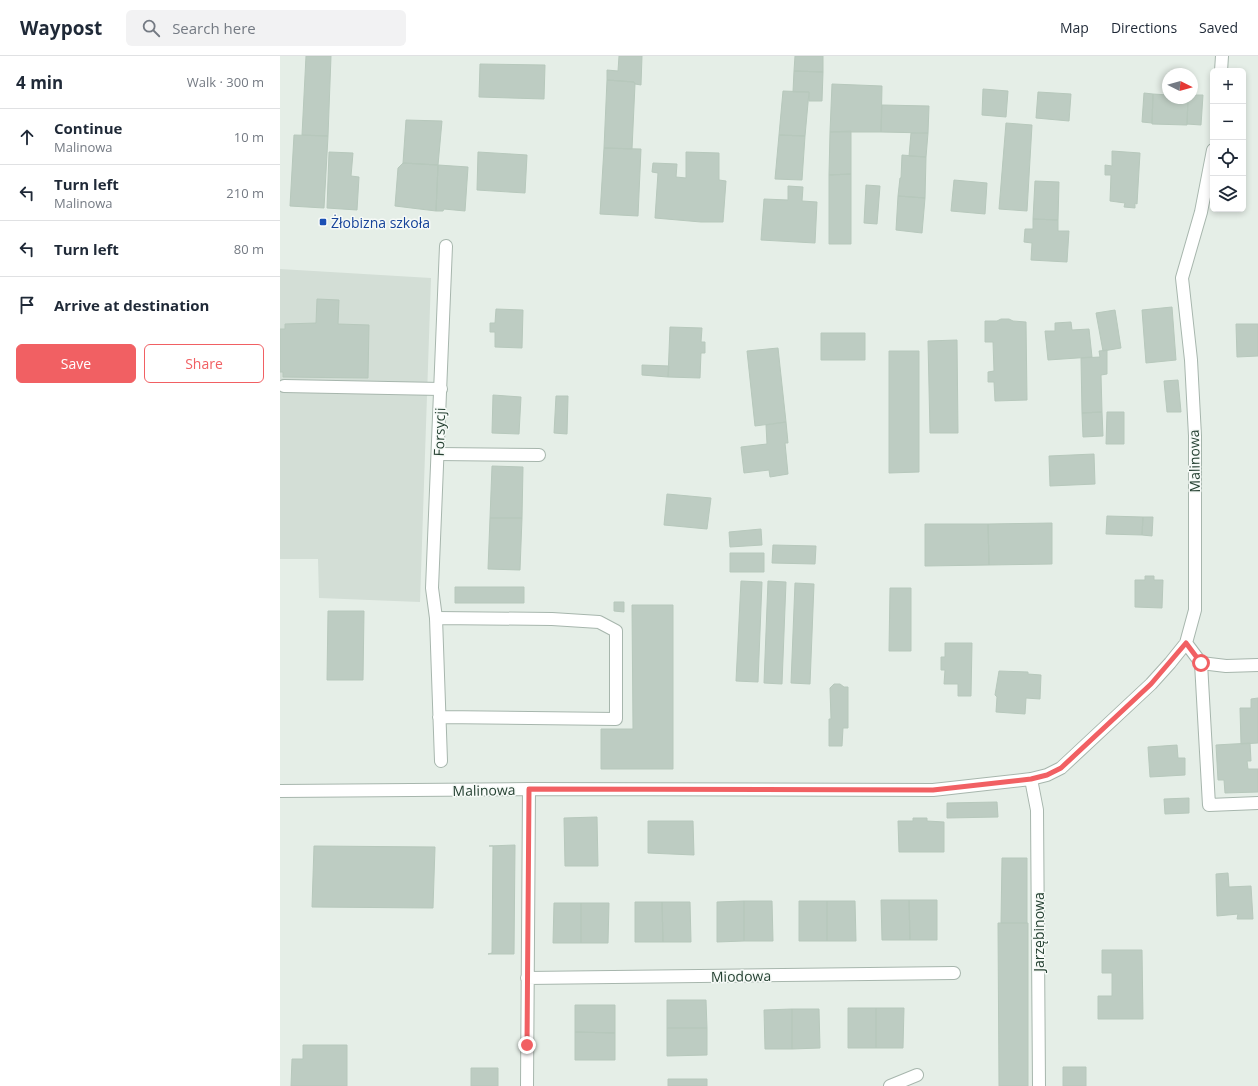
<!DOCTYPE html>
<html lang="en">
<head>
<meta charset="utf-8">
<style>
	body { margin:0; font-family:"Open Sans",sans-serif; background:#f2f2f3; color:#1f2937 }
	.controls { position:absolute; right:12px; top:12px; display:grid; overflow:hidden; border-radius:6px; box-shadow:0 2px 6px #0003 }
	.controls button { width:36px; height:36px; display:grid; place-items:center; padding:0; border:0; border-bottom:1px solid #e0e1e3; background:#fff; color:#1f2937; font:20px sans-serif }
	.compass { position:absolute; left:882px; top:12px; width:36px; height:36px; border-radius:50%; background:#fff; box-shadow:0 2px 6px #0003; rotate:95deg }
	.stop { position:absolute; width:12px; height:12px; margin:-9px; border:3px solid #f16063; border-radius:50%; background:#fff }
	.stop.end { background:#f16063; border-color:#fff; box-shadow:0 1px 4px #0008 }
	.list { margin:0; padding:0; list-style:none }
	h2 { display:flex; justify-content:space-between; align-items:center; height:52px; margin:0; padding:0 16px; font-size:17px }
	h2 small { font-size:13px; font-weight:400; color:#747a83 }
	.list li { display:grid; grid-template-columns:26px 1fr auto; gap:12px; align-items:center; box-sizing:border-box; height:56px; padding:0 16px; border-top:1px solid #e0e1e3 }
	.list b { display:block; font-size:15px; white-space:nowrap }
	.list p { margin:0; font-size:13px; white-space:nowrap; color:#747a83 }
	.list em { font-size:13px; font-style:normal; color:#747a83 }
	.actions { display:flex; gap:8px; padding:12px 16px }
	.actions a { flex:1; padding:9px 0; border:1px solid #f16063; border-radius:6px; text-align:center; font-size:14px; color:#f16063 }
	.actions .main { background:#f16063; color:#fff }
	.icon { flex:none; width:22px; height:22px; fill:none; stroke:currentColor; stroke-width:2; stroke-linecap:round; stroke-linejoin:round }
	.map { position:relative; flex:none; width:978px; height:1030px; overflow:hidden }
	header { display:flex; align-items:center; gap:24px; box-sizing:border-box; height:56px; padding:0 20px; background:#fff; border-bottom:1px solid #e0e1e3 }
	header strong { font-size:19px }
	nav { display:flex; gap:22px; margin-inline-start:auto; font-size:14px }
	.search { width:280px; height:36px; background:#f2f2f3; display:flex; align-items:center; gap:10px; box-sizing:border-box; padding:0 14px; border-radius:6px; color:#747a83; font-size:15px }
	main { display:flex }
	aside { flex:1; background:#fff }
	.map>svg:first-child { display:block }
</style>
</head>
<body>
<header>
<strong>Waypost</strong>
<div class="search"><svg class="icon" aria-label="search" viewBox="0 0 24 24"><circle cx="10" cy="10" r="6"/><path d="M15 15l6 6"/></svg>Search here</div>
<nav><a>Map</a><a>Directions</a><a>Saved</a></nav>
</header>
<main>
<aside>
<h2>4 min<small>Walk · 300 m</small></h2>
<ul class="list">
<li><svg class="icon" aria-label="ahead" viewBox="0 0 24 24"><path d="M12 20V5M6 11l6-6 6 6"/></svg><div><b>Continue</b><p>Malinowa</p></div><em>10 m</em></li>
<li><svg class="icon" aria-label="left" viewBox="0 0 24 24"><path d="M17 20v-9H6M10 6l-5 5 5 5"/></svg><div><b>Turn left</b><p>Malinowa</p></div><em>210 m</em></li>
<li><svg class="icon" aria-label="left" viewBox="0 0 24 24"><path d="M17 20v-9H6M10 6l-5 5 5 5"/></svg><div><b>Turn left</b></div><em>80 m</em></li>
<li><svg class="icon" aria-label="arrive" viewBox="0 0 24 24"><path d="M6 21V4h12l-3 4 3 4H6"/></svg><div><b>Arrive at destination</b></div></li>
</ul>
<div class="actions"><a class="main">Save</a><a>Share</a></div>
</aside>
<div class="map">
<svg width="978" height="1030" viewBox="0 0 978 1030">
	<rect width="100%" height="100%" fill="#e5eee7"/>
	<path fill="#d3ded6" d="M0,213L151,222L140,546L39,542L38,503H0Z"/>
	<path fill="#bdccc2" stroke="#b7c8bc" d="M26,0H51L48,80L22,79Z
		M339,0H362L361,29L355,28L354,26L327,24V14L338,15Z
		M515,0H543V16L514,15Z
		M200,8L265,9L264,43L199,41Z
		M514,15L543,16L542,45H529V36H513Z
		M327,24L354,26L355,28L352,93L324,92Z
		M552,28L602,30L601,76H550Z
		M703,33L728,35L726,61L702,59Z
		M503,35L529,36L525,80L499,79Z
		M758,36L791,38L789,65L756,62Z
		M864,37L873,38L872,67L862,66Z
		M873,38L888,39V42H908L907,69L872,68Z
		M912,39H923L921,69L907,68L908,42H912Z
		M602,49L649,50L648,77L601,76Z
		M126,64L162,65L158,109L123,107Z
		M726,67L752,69L747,155L719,153Z
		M571,75V118L549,119L550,76Z
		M631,77H648L646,101L629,100Z
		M14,79L48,80L44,152L10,150Z
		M499,79L525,80L522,124L495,123Z
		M324,92L361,93L358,160L320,158Z
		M832,95L860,97L857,148L855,147V152L844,151L845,147L830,145L831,119H825V109L832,110Z
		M49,96L73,97L71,120L79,121L77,154L47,152Z
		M198,96L247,99L245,137L197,134Z
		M406,96L439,97V124L446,125L443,166H421L375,162L378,117L372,116L373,107L397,108L396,121L406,122Z
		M622,99L646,101L645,142L618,140L620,122H621Z
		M123,107L158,109L156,155L115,150L118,112Z
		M158,109L188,111L185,155L164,153L163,155H156Z
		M571,118V188H549V119Z
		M674,124L707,127L705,158L671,155Z
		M755,125L779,126L778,164L753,163Z
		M586,129L600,130L597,168L584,167Z
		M508,130L523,131L522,145L537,146L535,187L481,184L484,143L508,144Z
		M618,140L645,142L642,177L616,174Z
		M753,163L778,164V175H789L787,206L751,204L752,187L744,186L745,173H753Z
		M37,243L59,244L58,268L89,269L88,322L3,321V316H0V273H5V268L36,267Z
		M892,251L896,304L866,307L862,254Z
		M216,253L243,254L242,292L215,291V276H210V267H215Z
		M835,254L841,292L823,295L816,257Z
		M721,263H729L733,265L746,266L747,344L715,345L714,326H708V316L714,315L713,286H705V265H717Z
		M791,266L792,274L809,273L812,301L768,304L765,275H775V267Z
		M956,268H978V300L957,301Z
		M390,271L422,272L421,286H425V297H421L420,322L388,321Z
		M541,277H585V304H541Z
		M677,284L678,377H650L648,285Z
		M498,292L506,366L475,370L467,295Z
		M827,294V318L821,319L822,356L802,357L801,302L820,301L819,295Z
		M609,295H639V416L609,417Z
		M362,309L389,310L388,321L362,319Z
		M898,324L901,356H887L884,325Z
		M213,339L241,341L239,378L212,377Z
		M276,340H288L287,378L274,377Z
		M822,356L823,380L803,381L802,357Z
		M827,356H844V388H826Z
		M506,366L508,387H505L508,418L490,421L489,414L464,417L461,391L487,388L486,369Z
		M814,398L815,428L770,430L769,400Z
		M212,410L243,411L242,462H210Z
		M387,438L431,442L427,473L384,469Z
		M827,460L863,461L862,479L826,478Z
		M863,461H873L872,480L862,479Z
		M210,462H242L240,514L208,513Z
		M772,467V508L709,509L708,468Z
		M645,468H708L709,509L645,510Z
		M481,473L482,489L450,491L449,476Z
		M493,489L536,490L535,508L492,507Z
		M450,497H484V516H450Z
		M865,520H874V524H883L882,552L855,551V524H865Z
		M461,525L482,526L478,626L456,625Z
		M488,525L506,526L502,628L484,627Z
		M515,527L534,528L530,628L511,627Z
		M175,531H244V547H175Z
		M610,532H631V595H609Z
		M334,546H344V556L334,555Z
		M352,549H393V713H321V673H353Z
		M48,555H84L83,624H47Z
		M665,587H692L691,640H678V628H664L665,614H661V601H665Z
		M719,615L748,616V618L761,619L760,643L746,642L745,658L716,656L717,641L715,639Z
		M554,628H560L564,631H568V672H563L562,690H549V663H551L550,632Z
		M978,642V687L961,688L960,652H971V643Z
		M970,687L971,705H967L968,713H978V736L945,737L944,724H938L936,689Z
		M897,689L898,702H905V719L870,721L868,691Z
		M909,742V757L885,758L884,743Z
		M717,746L718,761L667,762V747Z
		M317,761L318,810H285L284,762Z
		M633,762H647V765L664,766V796H619L618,765H633Z
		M368,765H413L414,799L368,797Z
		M235,789L234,898H208L212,897L213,790H209Z
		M34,790L155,791L153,852L32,851Z
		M722,802H747V867H721Z
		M948,817L949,831L971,830L973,863H957L958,858L937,860L936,818Z
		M601,844H629L630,884H602Z
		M629,844H657V884H630Z
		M464,845V885L437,886V846Z
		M464,845H492L493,885H464Z
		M519,845H547V885H519Z
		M547,845H575L576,885H547Z
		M355,846H382L383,886H355Z
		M382,846H410L411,886H383Z
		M274,847H301V887H273Z
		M301,847H329L328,887H301Z
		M718,867H748V1030H719Z
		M822,894H862L863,963H818V940H832V917H822Z
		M387,944H426L427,972H387Z
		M295,949H335V977L295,976Z
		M568,952H596V992H568Z
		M596,952H624L623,992H596Z
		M512,953H539L540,992L512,993Z
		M512,953V993H485L484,954Z
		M387,972H427V999L387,1000Z
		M295,976L335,977V1004H295Z
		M23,989H67V1030H11L12,1003H23Z
		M783,1011H806V1030H783Z
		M191,1012H218V1030H191Z
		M388,1023H427V1030H388Z"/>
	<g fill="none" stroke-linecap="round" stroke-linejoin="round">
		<defs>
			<path id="service" d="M4,330L161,333
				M158,398L259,399
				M159,661L336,663V575L319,566L272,563L156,562L161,705"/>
			<path id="minor" d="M941,15L942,0
				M156,562L152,532L166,190
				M906,587L921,607L946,610L978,609
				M921,607L929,749L978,747
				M751,723L757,754L759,1030
				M0,735L249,733L653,734L751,723L767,719L781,712L871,628L890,607L906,587L915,554V380L911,304L902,222L921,156L933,94
				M247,922L674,917
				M247,1030L249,733
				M610,1030L637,1019"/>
		</defs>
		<use href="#service" stroke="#a7b6ad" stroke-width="14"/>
		<use href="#minor" stroke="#a7b6ad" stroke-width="14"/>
		<use href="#service" stroke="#fff" stroke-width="12"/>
		<use href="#minor" stroke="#fff" stroke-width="12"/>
	</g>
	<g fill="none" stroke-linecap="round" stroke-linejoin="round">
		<path stroke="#f16063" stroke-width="5" d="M247,989L249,733L653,734L751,723L767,719L781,712L871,628L906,587L921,607"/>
	</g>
	<rect fill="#1a4fb4" stroke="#f6faf7" stroke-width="1.5" x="39" y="162" width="8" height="8" rx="2"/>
	<g text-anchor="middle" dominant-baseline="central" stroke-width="3" stroke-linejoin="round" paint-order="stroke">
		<g font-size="14" fill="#164399" stroke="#f6faf7" text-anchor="start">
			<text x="51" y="166">Żłobizna szkoła</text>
		</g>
		<g font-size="14" fill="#244031" stroke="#f6faf7">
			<text transform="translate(159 376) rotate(-88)">Forsycji</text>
			<text transform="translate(914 405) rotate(-91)">Malinowa</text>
			<text transform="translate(204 734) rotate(-1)">Malinowa</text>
			<text transform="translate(758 876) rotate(-90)">Jarzębinowa</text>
			<text transform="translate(461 920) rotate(-1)">Miodowa</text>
		</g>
	</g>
</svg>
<div class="controls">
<button>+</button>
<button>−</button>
<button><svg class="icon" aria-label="locate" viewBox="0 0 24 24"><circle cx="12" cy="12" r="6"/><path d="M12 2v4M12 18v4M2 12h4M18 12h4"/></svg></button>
<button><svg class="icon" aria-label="layers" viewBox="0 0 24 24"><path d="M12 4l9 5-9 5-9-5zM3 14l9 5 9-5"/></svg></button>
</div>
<svg class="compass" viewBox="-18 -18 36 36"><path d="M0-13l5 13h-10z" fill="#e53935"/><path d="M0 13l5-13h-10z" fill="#747a83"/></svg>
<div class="stop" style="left:921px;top:607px"></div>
<div class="stop end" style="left:247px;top:989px"></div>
</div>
</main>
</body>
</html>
